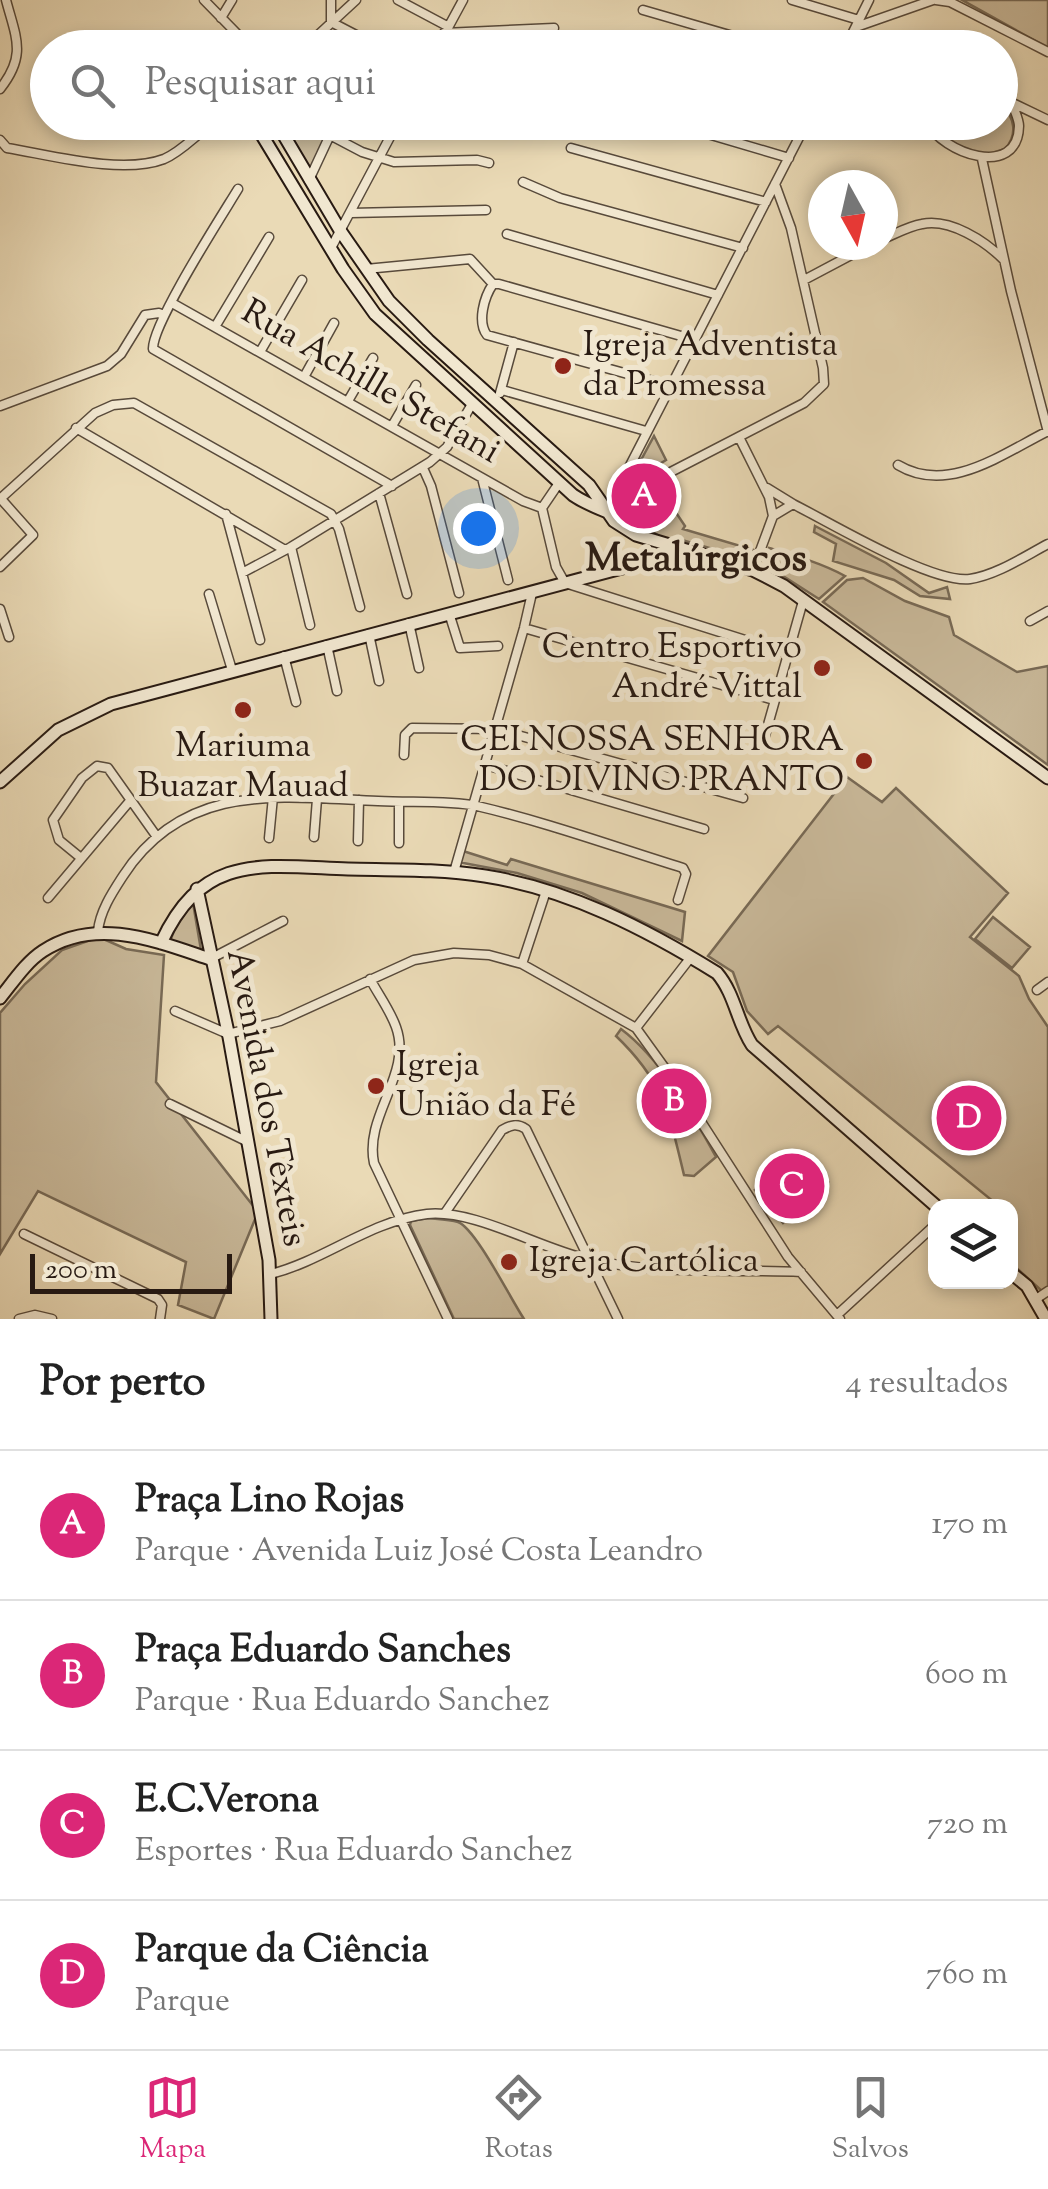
<!DOCTYPE html>
<html lang="pt">
<head>
<meta charset="utf-8">
<style>
	body { margin:0; font-family:"Sorts Mill Goudy",serif; background:#f6f6f6; color:#222 }
	.controls { position:absolute; right:30px; bottom:30px; display:grid; overflow:hidden; border-radius:20px; box-shadow:0 5px 15px #0003 }
	.controls button { width:90px; height:90px; display:grid; place-items:center; padding:0; border:0; border-bottom:2px solid #e0e0e0; background:#fff; color:#222; font:50px sans-serif }
	.compass { position:absolute; left:808px; top:170px; width:90px; height:90px; border-radius:50%; background:#fff; box-shadow:0 5px 15px #0003; rotate:172deg }
	.scale { position:absolute; left:30px; bottom:25px; width:202px; box-sizing:border-box; padding-left:10px; border:5px solid #281a12; border-top:0; font-size:28px; line-height:35px; white-space:nowrap; color:#281a12; -webkit-text-stroke:8px #f1e7d0; paint-order:stroke }
	.you { position:absolute; left:478px; top:528px; width:35px; height:35px; margin:-25px; border:8px solid #fff; border-radius:50%; background:#1a73e8; box-shadow:0 0 0 15px #1a73e833 }
	.badge { display:grid; place-items:center; width:65px; height:65px; border-radius:50%; background:#db2777; color:#fff; font-size:32px; font-weight:700 }
	.pin { position:absolute; translate:-50% -50%; border:5px solid #fff; box-shadow:0 2px 10px #0006 }
	.list { margin:0; padding:0; list-style:none }
	h2 { display:flex; justify-content:space-between; align-items:center; height:130px; margin:0; padding:0 40px; font-size:42px }
	h2 small { font-size:32px; font-weight:400; color:#767676 }
	.list li { display:grid; grid-template-columns:65px 1fr auto; gap:30px; align-items:center; box-sizing:border-box; height:150px; padding:0 40px; border-top:2px solid #e0e0e0 }
	.list b { display:block; font-size:38px; white-space:nowrap }
	.list p { margin:0; font-size:32px; white-space:nowrap; color:#767676 }
	.list em { font-size:32px; font-style:normal; color:#767676 }
	.icon { flex:none; width:55px; height:55px; fill:none; stroke:currentColor; stroke-width:2; stroke-linecap:round; stroke-linejoin:round }
	.map { position:relative; flex:none; width:1048px; height:1319px; overflow:hidden }
	.search { position:absolute; background:#fff; box-shadow:0 5px 15px #0003; left:30px; right:30px; top:30px; height:110px; display:flex; align-items:center; gap:25px; box-sizing:border-box; padding:0 35px; border-radius:55px; color:#767676; font-size:38px }
	.sheet { height:730px; background:#fff }
	nav { display:flex; justify-content:space-around; align-items:center; box-sizing:border-box; height:140px; border-top:2px solid #e0e0e0; background:#fff; font-size:28px; color:#767676 }
	nav a { display:grid; justify-items:center; gap:5px }
	nav .on { color:#db2777 }
	.map>svg:first-child { display:block }
</style>
</head>
<body>
<div class="map">
<svg width="1048" height="1319" viewBox="0 0 1048 1319">
	<rect width="100%" height="100%" fill="#eadab6"/>
	<filter id="stains"><feTurbulence type="fractalNoise" baseFrequency=".002" numOctaves="4"/><feColorMatrix values="0 0 0 0 .2 0 0 0 0 .09 0 0 0 0 .02 0 0 0 .5 -.17"/></filter>
	<radialGradient id="worn" r=".72"><stop offset=".6" stop-color="#630" stop-opacity="0"/><stop offset="1" stop-color="#630" stop-opacity=".3"/></radialGradient>
	<path fill="#c9b99a" stroke="#786a56" stroke-width="2.5" d="M962,0H1048V48Z
		M1001,104C1015,117 1018,135 1005,149L982,156L948,141L956,123L1000,122Z
		M281,123H300L328,136L310,170Z
		M654,436L666,460L648,471L685,526L683,529L754,550L740,557L675,538L670,543L617,509L637,456L641,460Z
		M815,526L886,563L929,593L947,587L950,599L920,596L894,580L833,561L836,544L814,532Z
		M769,548C796,556 821,563 845,576L819,599L769,567L766,562Z
		M863,578L905,601L949,617L954,635L1017,672L1048,666V765L823,602L847,580Z
		M847,777L882,802L896,788L1008,893L970,937L1019,976L1029,999L1048,1027V1288L1043,1292L1011,1263L1010,1206H990L994,1202L778,1026L768,1034L747,1011L733,972L708,956Z
		M463,851L507,865L511,859L685,912L682,941L582,893L517,873L458,862Z
		M193,903L201,950L170,941L178,921Z
		M993,917L1030,947L1012,968L975,939Z
		M99,937L126,949L164,955L156,1082L258,1212L214,1319L178,1305L186,1262L38,1191L0,1254V1013L25,984L62,950Z
		M621,1029C660,1058 693,1115 716,1157L694,1176L684,1175C669,1113 664,1082 616,1036Z
		M801,1156L828,1182L783,1223L755,1190Z
		M427,1218C437,1219 449,1219 458,1222C476,1229 510,1298 524,1319H454L410,1225L411,1221Z"/>
	<g fill="none" stroke-linecap="round" stroke-linejoin="round">
		<defs>
			<path id="street" d="M204,0L251,48
				M331,0V22L381,48
				M398,0L447,26
				M792,0L859,20
				M936,0L950,2L1048,52
				M643,10L774,48
				M221,18L232,0
				M856,27L933,0
				M444,33L554,28
				M304,48L356,0
				M437,48L463,0
				M845,48L869,0
				M0,89C27,55 16,38 6,0
				M1000,97L1048,120
				M305,122L362,152L394,162L477,160L489,163
				M667,122L789,158
				M927,122C942,153 1018,180 1019,126C1019,119 1014,110 1012,103
				M0,140L7,148C50,155 122,175 164,159C183,151 197,133 215,122
				M571,148L766,202
				M982,159L1011,291L1048,432
				M309,180L330,135
				M523,182L560,198L743,248
				M238,189C221,217 152,324 153,349L392,486
				M351,213L486,210
				M507,234L718,295
				M883,239C895,234 909,226 922,224C950,218 985,241 1004,260
				M331,248L398,122
				M366,269L470,259L493,284
				M804,280L870,245
				M172,303L523,501L542,508
				M215,327L269,237
				M260,352L302,280
				M304,377L334,323
				M671,386L487,335C477,322 484,297 493,284H499L695,340
				M502,390L646,431
				M500,393L514,342
				M348,401L373,358
				M0,406L107,366L121,354L145,315L159,313L164,316
				M392,426L416,385
				M76,428L285,550
				M739,437L769,497L773,516L753,570
				M898,465C948,495 1002,454 1048,431
				M423,468L431,486L459,593
				M663,476L804,403L824,384L823,368L791,228L775,184
				M482,478L508,580
				M767,488L793,504
				M379,493L407,594
				M0,499L95,413L113,405L134,403L331,514L339,529L360,607
				M542,508L556,567L565,583L786,653
				M542,508L559,483
				M607,510L807,122
				M226,514L260,640
				M773,516L793,504C831,523 932,584 970,579C997,575 1025,556 1048,544
				M291,547L310,625
				M0,567L33,535L1,499
				M242,573L291,547L430,462L447,447L472,404
				M209,594L232,670
				M0,609L9,637
				M449,613L460,648L498,646
				M1030,621L1048,611
				M409,623L419,668
				M524,628L774,700
				M369,634L379,681
				M327,645L337,691
				M284,656L296,702
				M764,739L803,601
				M404,755L405,735L412,728L496,729L743,798
				M486,765L704,829
				M399,802V843
				M314,837L317,799
				M269,838L273,797
				M358,841L359,800
				M81,858L59,840L53,820L82,778L97,766L108,768L157,837
				M454,872L524,628L532,593
				M48,898L129,802
				M98,931C100,911 112,893 123,876C185,781 280,797 378,801C410,803 446,800 477,806C546,822 615,847 683,868L686,874L678,900
				M212,958L283,921
				M522,964L546,891
				M370,979C378,994 390,1010 396,1027C413,1074 364,1115 374,1163L448,1319
				M1037,990L1048,982
				M175,1011L228,1034L280,1021L414,960L454,953L489,955L522,964L636,1028L680,1089L788,1257L840,1319
				M636,1028L691,957
				M170,1104L248,1142
				M445,1213L502,1130C511,1125 517,1123 526,1129L618,1319
				M24,1234L158,1299L162,1305L160,1319
				M271,1274C325,1260 370,1221 427,1214C474,1209 539,1248 587,1259C655,1275 731,1269 801,1272
				M1036,1299L1048,1291
				M837,1315L936,1224
				M19,1319L35,1315L52,1319"/>
			<path id="secondary" d="M254,122L343,269L375,314L573,495C596,511 621,513 643,532
				M276,122L341,232L389,301L428,340L589,485L614,521L636,535L753,570L784,586L1048,778
				M0,782L58,730L111,704L682,552
				M197,889L229,1037L269,1260L271,1319
				M161,943C203,852 262,866 348,869C394,870 440,869 485,876C568,889 646,929 717,973C735,994 737,1022 752,1045L936,1206
				M0,998C13,982 26,962 43,951C96,916 156,941 210,959
				M1010,1272L1027,1286L1046,1319"/>
		</defs>
		<use href="#street" stroke="#584a3b" stroke-width="11"/>
		<use href="#secondary" stroke="#281a12" stroke-width="15"/>
		<use href="#street" stroke="#f1e7d0" stroke-width="8"/>
		<use href="#secondary" stroke="#f1e7d0" stroke-width="11"/>
	</g>
	<g fill="#8f2418" stroke="#f1e7d0" stroke-width="4">
		<circle cx="563" cy="366" r="10"/>
		<circle cx="822" cy="668" r="10"/>
		<circle cx="243" cy="710" r="10"/>
		<circle cx="864" cy="761" r="10"/>
		<circle cx="376" cy="1086" r="10"/>
		<circle cx="509" cy="1262" r="10"/>
	</g>
	<g text-anchor="middle" dominant-baseline="central" stroke-width="10" stroke-linejoin="round" paint-order="stroke">
		<g font-size="35" fill="#281a12" stroke="#f1e7d0" text-anchor="start">
			<text x="583" y="346">Igreja Adventista<tspan x="583" dy="40">da Promessa</tspan></text>
			<text x="802" y="648" text-anchor="end">Centro Esportivo<tspan x="802" dy="40">André Vittal</tspan></text>
			<text x="844" y="741" text-anchor="end">CEI NOSSA SENHORA<tspan x="844" dy="40">DO DIVINO PRANTO</tspan></text>
			<text x="243" y="747" text-anchor="middle">Mariuma<tspan x="243" dy="40">Buazar Mauad</tspan></text>
			<text x="396" y="1066">Igreja<tspan x="396" dy="40">União da Fé</tspan></text>
			<text x="529" y="1262">Igreja Cartólica</text>
		</g>
		<g font-size="35" fill="#281a12" stroke="#f1e7d0">
			<text transform="translate(370 383) rotate(30)">Rua Achille Stefani</text>
			<text transform="translate(265 1098) rotate(79)">Avenida dos Têxteis</text>
		</g>
		<g font-size="40" font-weight="bold" fill="#281a12" stroke="#f1e7d0">
			<text x="696" y="560">Metalúrgicos</text>
		</g>
	</g>
	<rect width="100%" height="100%" filter="url(#stains)"/>
	<rect width="100%" height="100%" fill="url(#worn)"/>
</svg>
<div class="controls">
<button><svg class="icon" aria-label="layers" viewBox="0 0 24 24"><path d="M12 4l9 5-9 5-9-5zM3 14l9 5 9-5"/></svg></button>
</div>
<svg class="compass" viewBox="-18 -18 36 36"><path d="M0-13l5 13h-10z" fill="#e53935"/><path d="M0 13l5-13h-10z" fill="#767676"/></svg>
<div class="scale">200 m</div>
<div class="you"></div>
<div class="pin badge" style="left:644px;top:496px">A</div>
<div class="pin badge" style="left:674px;top:1101px">B</div>
<div class="pin badge" style="left:792px;top:1186px">C</div>
<div class="pin badge" style="left:969px;top:1118px">D</div>
<div class="search"><svg class="icon" aria-label="search" viewBox="0 0 24 24"><circle cx="10" cy="10" r="6"/><path d="M15 15l6 6"/></svg>Pesquisar aqui</div>
</div>
<section class="sheet">
<h2>Por perto<small>4 resultados</small></h2>
<ul class="list">
<li><span class="badge">A</span><div><b>Praça Lino Rojas</b><p>Parque · Avenida Luiz José Costa Leandro</p></div><em>170 m</em></li>
<li><span class="badge">B</span><div><b>Praça Eduardo Sanches</b><p>Parque · Rua Eduardo Sanchez</p></div><em>600 m</em></li>
<li><span class="badge">C</span><div><b>E.C.Verona</b><p>Esportes · Rua Eduardo Sanchez</p></div><em>720 m</em></li>
<li><span class="badge">D</span><div><b>Parque da Ciência</b><p>Parque</p></div><em>760 m</em></li>
</ul>
</section>
<nav>
<a class="on"><svg class="icon" aria-label="map" viewBox="0 0 24 24"><path d="M3 6l6-2 6 2 6-2v14l-6 2-6-2-6 2zM9 4v14M15 6v14"/></svg>Mapa</a>
<a><svg class="icon" aria-label="directions" viewBox="0 0 24 24"><path d="M12 3l9 9-9 9-9-9zM9 14v-3h6M13 9l2 2-2 2"/></svg>Rotas</a>
<a><svg class="icon" aria-label="saved" viewBox="0 0 24 24"><path d="M7 4h10v16l-5-4-5 4z"/></svg>Salvos</a>
</nav>
</body>
</html>
